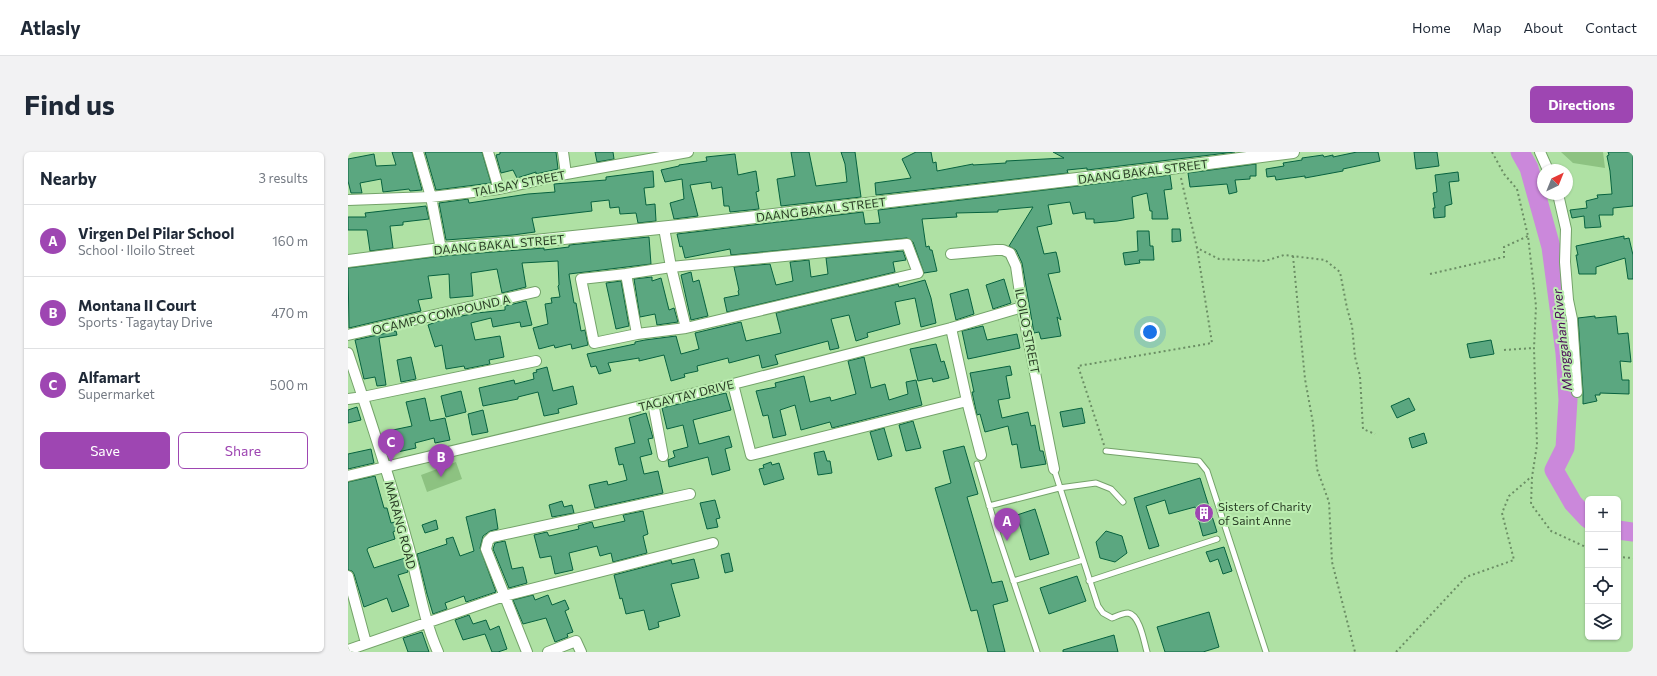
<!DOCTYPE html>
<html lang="en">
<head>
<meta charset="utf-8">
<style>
	body { margin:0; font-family:Commissioner,sans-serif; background:#f2f2f3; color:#1f2937 }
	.controls { position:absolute; right:12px; bottom:12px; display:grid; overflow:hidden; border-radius:6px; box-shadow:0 1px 3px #0004 }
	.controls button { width:36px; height:36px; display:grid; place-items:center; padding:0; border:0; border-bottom:1px solid #e0e1e3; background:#fff; color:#1f2937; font:20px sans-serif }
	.compass { position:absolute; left:1189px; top:12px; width:36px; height:36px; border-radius:50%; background:#fff; box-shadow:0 1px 3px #0004; rotate:43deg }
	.you { position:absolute; left:802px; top:180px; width:14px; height:14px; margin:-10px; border:3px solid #fff; border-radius:50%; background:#1a73e8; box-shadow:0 0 0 6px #1a73e833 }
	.badge { display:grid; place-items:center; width:26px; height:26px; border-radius:50%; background:#9e46b2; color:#fff; font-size:13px; font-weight:700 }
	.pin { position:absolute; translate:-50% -33px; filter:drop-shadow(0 1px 2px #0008) }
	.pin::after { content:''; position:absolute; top:21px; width:14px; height:12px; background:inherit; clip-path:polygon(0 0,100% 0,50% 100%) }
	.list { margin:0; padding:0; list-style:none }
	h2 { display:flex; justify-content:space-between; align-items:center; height:52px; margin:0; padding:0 16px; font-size:17px }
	h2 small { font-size:13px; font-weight:400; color:#747a83 }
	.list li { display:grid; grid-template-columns:26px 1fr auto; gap:12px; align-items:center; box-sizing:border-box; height:72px; padding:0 16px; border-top:1px solid #e0e1e3 }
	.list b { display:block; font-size:15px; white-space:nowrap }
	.list p { margin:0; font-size:13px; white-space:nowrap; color:#747a83 }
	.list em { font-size:13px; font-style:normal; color:#747a83 }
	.actions { display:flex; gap:8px; padding:12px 16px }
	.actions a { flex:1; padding:9px 0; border:1px solid #9e46b2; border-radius:6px; text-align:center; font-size:14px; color:#9e46b2 }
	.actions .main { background:#9e46b2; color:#fff }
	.icon { flex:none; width:22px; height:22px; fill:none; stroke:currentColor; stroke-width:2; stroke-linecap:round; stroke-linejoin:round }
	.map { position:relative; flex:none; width:1285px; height:500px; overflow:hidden; border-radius:6px }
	header { display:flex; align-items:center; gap:24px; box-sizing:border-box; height:56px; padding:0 20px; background:#fff; border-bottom:1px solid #e0e1e3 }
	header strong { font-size:19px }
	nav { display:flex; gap:22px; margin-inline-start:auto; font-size:14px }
	.intro { display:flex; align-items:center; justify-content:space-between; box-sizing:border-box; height:96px; padding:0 24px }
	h1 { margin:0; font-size:28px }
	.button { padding:10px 18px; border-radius:6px; background:#9e46b2; color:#fff; font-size:14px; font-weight:700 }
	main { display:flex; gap:24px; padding:0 24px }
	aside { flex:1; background:#fff; border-radius:6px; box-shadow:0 1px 3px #0004 }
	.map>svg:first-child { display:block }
</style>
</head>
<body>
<header>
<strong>Atlasly</strong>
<nav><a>Home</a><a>Map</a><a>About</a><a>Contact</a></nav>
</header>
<div class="intro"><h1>Find us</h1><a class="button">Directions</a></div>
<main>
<aside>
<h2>Nearby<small>3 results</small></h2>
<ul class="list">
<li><span class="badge">A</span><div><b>Virgen Del Pilar School</b><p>School · Iloilo Street</p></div><em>160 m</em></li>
<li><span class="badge">B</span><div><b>Montana II Court</b><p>Sports · Tagaytay Drive</p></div><em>470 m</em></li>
<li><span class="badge">C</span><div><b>Alfamart</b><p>Supermarket</p></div><em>500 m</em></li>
</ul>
<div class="actions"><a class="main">Save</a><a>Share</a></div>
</aside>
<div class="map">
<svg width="1285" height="500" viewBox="0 0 1285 500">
	<rect width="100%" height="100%" fill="#afe1a4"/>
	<path fill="#8dc281" d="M1213,0H1255L1257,16L1225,11Z
		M108,310L114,327L79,340L73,323Z"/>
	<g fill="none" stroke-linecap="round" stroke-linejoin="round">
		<path stroke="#cb88db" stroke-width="19" d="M1172,0L1181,16L1203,95L1217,201L1220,248L1217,296L1206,318L1225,351L1240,367
			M1270,378L1285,380"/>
	</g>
	<path fill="#5ba780" stroke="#07623f" d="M44,0H64L74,38L62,39L61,37L35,40L33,27L12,31L14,41H3L0,29V7L26,2L28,14L48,13Z
		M77,0H134L143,31L88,38Z
		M152,0H208L210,17L188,22V20L169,26L165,18L153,21L148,3L152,2Z
		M247,0H265L266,7L249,10Z
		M443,0H461L468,34L499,30L497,12L493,0H507L513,45L433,54L429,27L447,24Z
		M568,0H583L585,11L588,10L589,19L625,12V13L658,11V9L716,6L705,0H887L739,18V16L719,18L720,21L528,43L527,31L563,26L554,7Z
		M1009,0H1030L1032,9L995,17V19L957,26V24L928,28L927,24L919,25L918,17L936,14L935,11L954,8V6L975,3L976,5L985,3V5Z
		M1066,0H1089L1091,14L1068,17Z
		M1260,0H1285V54L1265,56V63H1251L1253,75L1237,76L1236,64L1224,66L1222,58L1239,56L1238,49L1250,46L1249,43L1264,42L1262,19L1259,4L1261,3Z
		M387,2L390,23L408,19L411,39L408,40L411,57L382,60L381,54H376L374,35L364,37L363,30L342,33L350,64L326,67L322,51L336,47L334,27L317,30L313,18L331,14V13L359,9L358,5Z
		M908,12V24H902V27L887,28L889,40L881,42L879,32L842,35L840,21Z
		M305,19L306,35L296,36L298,53L307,52L308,69L290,71L288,61L272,62L271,55L262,56L261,48L243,50L244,59L184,66L187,80L165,83L98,88L91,51L120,47L121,51L180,42L207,40L206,32L258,28V25Z
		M1110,20L1111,29L1101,30L1104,52L1097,54V65L1086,66L1085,56H1087L1085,41L1089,40L1087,23Z
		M822,23L824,37L816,38L820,67H804V59H802L799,41L784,45L786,66L769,69L746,71V67H738L737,60L725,62L722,50L700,53L704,72L689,75L696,102L708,100L710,108L712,120L700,122L713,168L709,165L713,184L693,187L691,180L686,181L674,111L668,98L661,94L685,55L650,58V60L608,61L609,65L574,67L578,95L581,94L582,98H584L589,119L576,121L565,90L559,86L383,103L382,97L337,106L334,94L332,95L329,82L515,60L517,72L532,71L530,58Z
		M78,54L81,67L55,70V73L42,74L45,96L22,99L19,78H0V65H18L17,61Z
		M824,77H832L833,89L824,90Z
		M789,79H801L802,94H805L806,108H791L792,111L777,113L775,101L790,99Z
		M1276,84V87L1281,86L1285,103V127H1280L1277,106L1248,115V122H1231L1228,103H1230L1228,94Z
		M301,85L303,112L221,122L226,151H228L233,179L237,178L240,193L224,197L223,192L207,196L206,193L191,197L185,176L200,172L197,152L204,151L203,146L212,145L210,134L211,133L210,109L174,111L178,135L154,141L149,117L123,121L125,144L102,146L101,122L80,124L84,146L70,148L73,159L1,176L0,116L94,104L196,96V98L221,95V93Z
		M555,99L558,108L545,110L547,120L379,160L376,146L391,143L390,139L391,138L386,115L422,112L428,133L445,129L442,110L461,108L463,125L480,122L478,106Z
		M343,120L345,130L351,128L360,164L343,168L333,123Z
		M304,125V129L313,126L321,158L326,156L330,170L309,173L307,162L292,165L286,127Z
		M656,127L663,151L645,157L638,133Z
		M577,128L583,146L588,171L573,175L567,146L547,150L552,172L519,181L520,185L508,189L501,163L483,167L491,196L482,198L480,189L427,203L430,212L414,216L411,203L381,211L380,206L349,214L350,219L336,222L337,225L323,229L316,203L291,209V206L260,211L263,219L251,222L248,214L243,215L239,202L287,192V190L297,188L328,184L333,202L351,197L347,181L393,170L398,189L433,181L428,161L550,132L551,135Z
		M273,129L281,174L268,177L258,131Z
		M620,137L626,162L608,168L602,142Z
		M178,149L184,173L173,175L172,170L145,175L143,166L123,171L127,188L152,184L156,205L141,208L142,212L117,217L116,214L98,217L94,193L87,195L80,173L93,168L129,161L157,158V154Z
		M1247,164V166L1268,164L1270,182L1280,181L1283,210L1272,209L1274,228H1281V242L1252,241V243H1247L1249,249L1235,252V240L1230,166Z
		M635,174L639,188L669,182L672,196L620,207L614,179Z
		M48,179L49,183L31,186L38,233L29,234L27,225L16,227L7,188Z
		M1143,188L1146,202L1122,206L1119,192Z
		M588,192L593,210L596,209L601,226L585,230L584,226L570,229L562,197Z
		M63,205L68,227L53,230L49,208Z
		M516,205L523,236L537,232L541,248L560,242L558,230L568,228L574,253L484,276L482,270L453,278L447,253L432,258L438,283L425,286L420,263L415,264L408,239L428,235L427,231L456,224L462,250L482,245L483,249L508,242L500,209Z
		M662,214L664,223L658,224L662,246L650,248L654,266L680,260L683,274L687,273L692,299H695L698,312L673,316L669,292L664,293L660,274L637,280L632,262L629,263L624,240H626L622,221Z
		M199,215L205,239L225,234L229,252L210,257L211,261L196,264L190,240L170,245V247L135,254L131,236L166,228L167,232L186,227L185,221L189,220L188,218Z
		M113,239L118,260L98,265L93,244Z
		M378,241L383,258L345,268L351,292L381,284L384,295L377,297L382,318L364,323L360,305L321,315L320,308L327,305L325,299L340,295L335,273L319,277L314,256Z
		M77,246L82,269L97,266L102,288L87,291L86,286L67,291L68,296L45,301L40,279L64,274L58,250Z
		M1061,246L1067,258L1049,266L1043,254Z
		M9,255L13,268L0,271V258Z
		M734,256L737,271L715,275L712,260Z
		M135,258L140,280L124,283L120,262Z
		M298,261L305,286L300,287L304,302L292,305L296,322L310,319L315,341L247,356L241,333L259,329L260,333L279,328L275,312L271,313L267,296L287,291L281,266Z
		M565,269L573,296L558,299L551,273Z
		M536,276L544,304L530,308L522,280Z
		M1076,281L1079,291L1064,296L1061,286Z
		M616,294L630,342L619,345L644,431L654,429L660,449L645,453L657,500H640L629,458L623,459L587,336L603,331L595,299Z
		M23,297L26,311L0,317V302Z
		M476,299L479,309H482L484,321L470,323L466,301Z
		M423,310L424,313L431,311L436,327L416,333L411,317L416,316L415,313Z
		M27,324L36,356H39L43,371L47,370L49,378L45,380L47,387L20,396L19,398L26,416L57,406L60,420L50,423L61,454L44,460L39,446L16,455L6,422L4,419L0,418V330Z
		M852,326L869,380L855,384L847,355L821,362L817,348L798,354L811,394L801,397L786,346Z
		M367,348L372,366L368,367L370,375L359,377L352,351Z
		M214,349L216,355L224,353L226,361L204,365L201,353Z
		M147,357L150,377L142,379L135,384L132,396L148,440L118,450L116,444L97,451L99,457L85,462L79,442L69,402L99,392L98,387L105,385L112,404L126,399L118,365Z
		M687,357L701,402L682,408L669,363Z
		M295,359L300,382L295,384L299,401L265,410L263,401L252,404L249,394L221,401L225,418L207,422L203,404L192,406L186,383L199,380L201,384L231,377L230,374L244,370L246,376L277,369L275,363Z
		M88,368L90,377L77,381L74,373Z
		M758,379L774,384L779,401L767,410L752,406L748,390Z
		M157,389L164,417L175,415L179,431L161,436L145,397L147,391Z
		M876,395L884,419L875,422L870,407L862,410L858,400Z
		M381,401L385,419L377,421L373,403Z
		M346,407L351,426L323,432L332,464L310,470L311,475L301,478L296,458L278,462L274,446L272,447L266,423L323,408L324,412Z
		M729,424L738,449L701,462L692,436Z
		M185,443L187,448L200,443L204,453L217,448L221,457L217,459L225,480L219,482L220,485L207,490L198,466L175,472L165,448Z
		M861,460L871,495L855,500H817L809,475Z
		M121,463L125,472L138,468L142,478L151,474L159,497L150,500H144L137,482L115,488L107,468Z
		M74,480L81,500H60L55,486Z
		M766,483L770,500H715V498Z"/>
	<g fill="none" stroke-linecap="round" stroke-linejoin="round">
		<defs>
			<path id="service" d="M758,299L851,309L859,319L918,500
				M629,312L650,383L689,500
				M706,317L750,454L755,461L764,466C769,464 775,461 780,461C792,463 796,490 799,500
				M641,354L711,336L748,331L763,337L775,350
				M665,429L735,408
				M741,429L869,387"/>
			<path id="minor" d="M70,0L83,45L93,97
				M140,0L151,37
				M215,0L218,22
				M1192,0L1200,18
				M1210,42L1218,77L1217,110L1220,148L1224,167L1229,240
				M0,48L83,45L151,37L218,22L340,0
				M316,76L323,115L338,176
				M559,92L570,121L338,176L289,182L246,191L233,127L278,122L323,115Z
				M603,102L648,98H655L662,101L668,114L674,155L706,317
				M278,122L289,182
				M603,176L619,249L633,303
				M0,183L187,140
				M0,201C21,263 42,326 59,389C70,426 74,464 90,500
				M385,232L403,303L619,249
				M0,247L15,245L188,209
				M305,251L315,304
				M0,324L385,232L603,176L674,155
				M0,424L18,491
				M0,498L156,444L365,391
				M179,500L138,397L140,389L144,385L342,342
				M200,500L228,489L233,500"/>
			<path id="tertiary" d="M0,109L93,97L187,89L340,73L830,15L945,0"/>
		</defs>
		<use href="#service" stroke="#74a369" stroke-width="7"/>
		<use href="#minor" stroke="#74a369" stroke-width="12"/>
		<use href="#tertiary" stroke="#74a369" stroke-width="14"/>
		<path stroke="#6b8e64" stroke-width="2" stroke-dasharray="2 3" stroke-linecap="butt" d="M1144,0L1156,22L1169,37L1180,84L1188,154L1186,196L1189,293L1184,325L1183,352L1203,379L1240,396
			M833,26L849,96L871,107L917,109L936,103L977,108L992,120L999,156L1004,174L1007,205L1012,224L1015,277L1027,282
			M945,104L957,227L965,271L969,317L981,350L984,410L1007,500
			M1082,122L1156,105V95L1180,84
			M1156,198L1186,196
			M756,293L730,214L864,191L849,96
			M1270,405L1285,406
			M1048,500L1118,425L1166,408L1154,361L1161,344L1183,325"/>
		<use href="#service" stroke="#fff" stroke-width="5"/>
		<use href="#minor" stroke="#fff" stroke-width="10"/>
		<use href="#tertiary" stroke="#fff" stroke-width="12"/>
	</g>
	<defs>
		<symbol id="building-disc" viewBox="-11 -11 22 22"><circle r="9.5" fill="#9e46b2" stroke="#bceeb1"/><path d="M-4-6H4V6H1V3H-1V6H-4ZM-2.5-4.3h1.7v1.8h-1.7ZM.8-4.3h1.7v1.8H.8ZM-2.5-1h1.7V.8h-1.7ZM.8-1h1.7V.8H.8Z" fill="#fff"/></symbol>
	</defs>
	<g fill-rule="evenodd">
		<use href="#building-disc" x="845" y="350" width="22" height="22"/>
	</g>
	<g text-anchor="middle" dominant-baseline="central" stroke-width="4" stroke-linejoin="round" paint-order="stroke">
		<g font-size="12" fill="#2a3e26" stroke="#bceeb1">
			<text transform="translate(795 19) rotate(-7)">DAANG BAKAL STREET</text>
			<text transform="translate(171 31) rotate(-11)">TALISAY STREET</text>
			<text transform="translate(473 57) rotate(-7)">DAANG BAKAL STREET</text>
			<text transform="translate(151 92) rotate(-5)">DAANG BAKAL STREET</text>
			<text transform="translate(93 162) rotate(-13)">OCAMPO COMPOUND A</text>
			<text transform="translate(680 179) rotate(79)">ILOILO STREET</text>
			<text transform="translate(338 243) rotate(-14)">TAGAYTAY DRIVE</text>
			<text transform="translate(53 373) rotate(75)">MARANG ROAD</text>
		</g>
		<g font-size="12" fill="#2a3e26" stroke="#bceeb1" text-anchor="start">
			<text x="870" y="354">Sisters of Charity<tspan x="870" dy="14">of Saint Anne</tspan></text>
		</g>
		<g font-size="13" font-style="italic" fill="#4a0957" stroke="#bceeb1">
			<text transform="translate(1214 188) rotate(-96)">Manggahan River</text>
		</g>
	</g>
</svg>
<div class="controls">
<button>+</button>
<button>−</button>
<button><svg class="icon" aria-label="locate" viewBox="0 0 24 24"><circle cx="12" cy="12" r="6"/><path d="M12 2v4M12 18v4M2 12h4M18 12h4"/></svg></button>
<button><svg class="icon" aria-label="layers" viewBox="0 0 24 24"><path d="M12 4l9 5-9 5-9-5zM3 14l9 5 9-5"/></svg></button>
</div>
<svg class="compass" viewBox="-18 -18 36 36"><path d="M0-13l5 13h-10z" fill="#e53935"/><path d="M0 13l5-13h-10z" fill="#747a83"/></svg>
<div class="you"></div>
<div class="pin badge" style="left:659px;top:389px">A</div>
<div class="pin badge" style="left:93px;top:325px">B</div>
<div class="pin badge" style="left:43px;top:310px">C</div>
</div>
</main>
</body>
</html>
